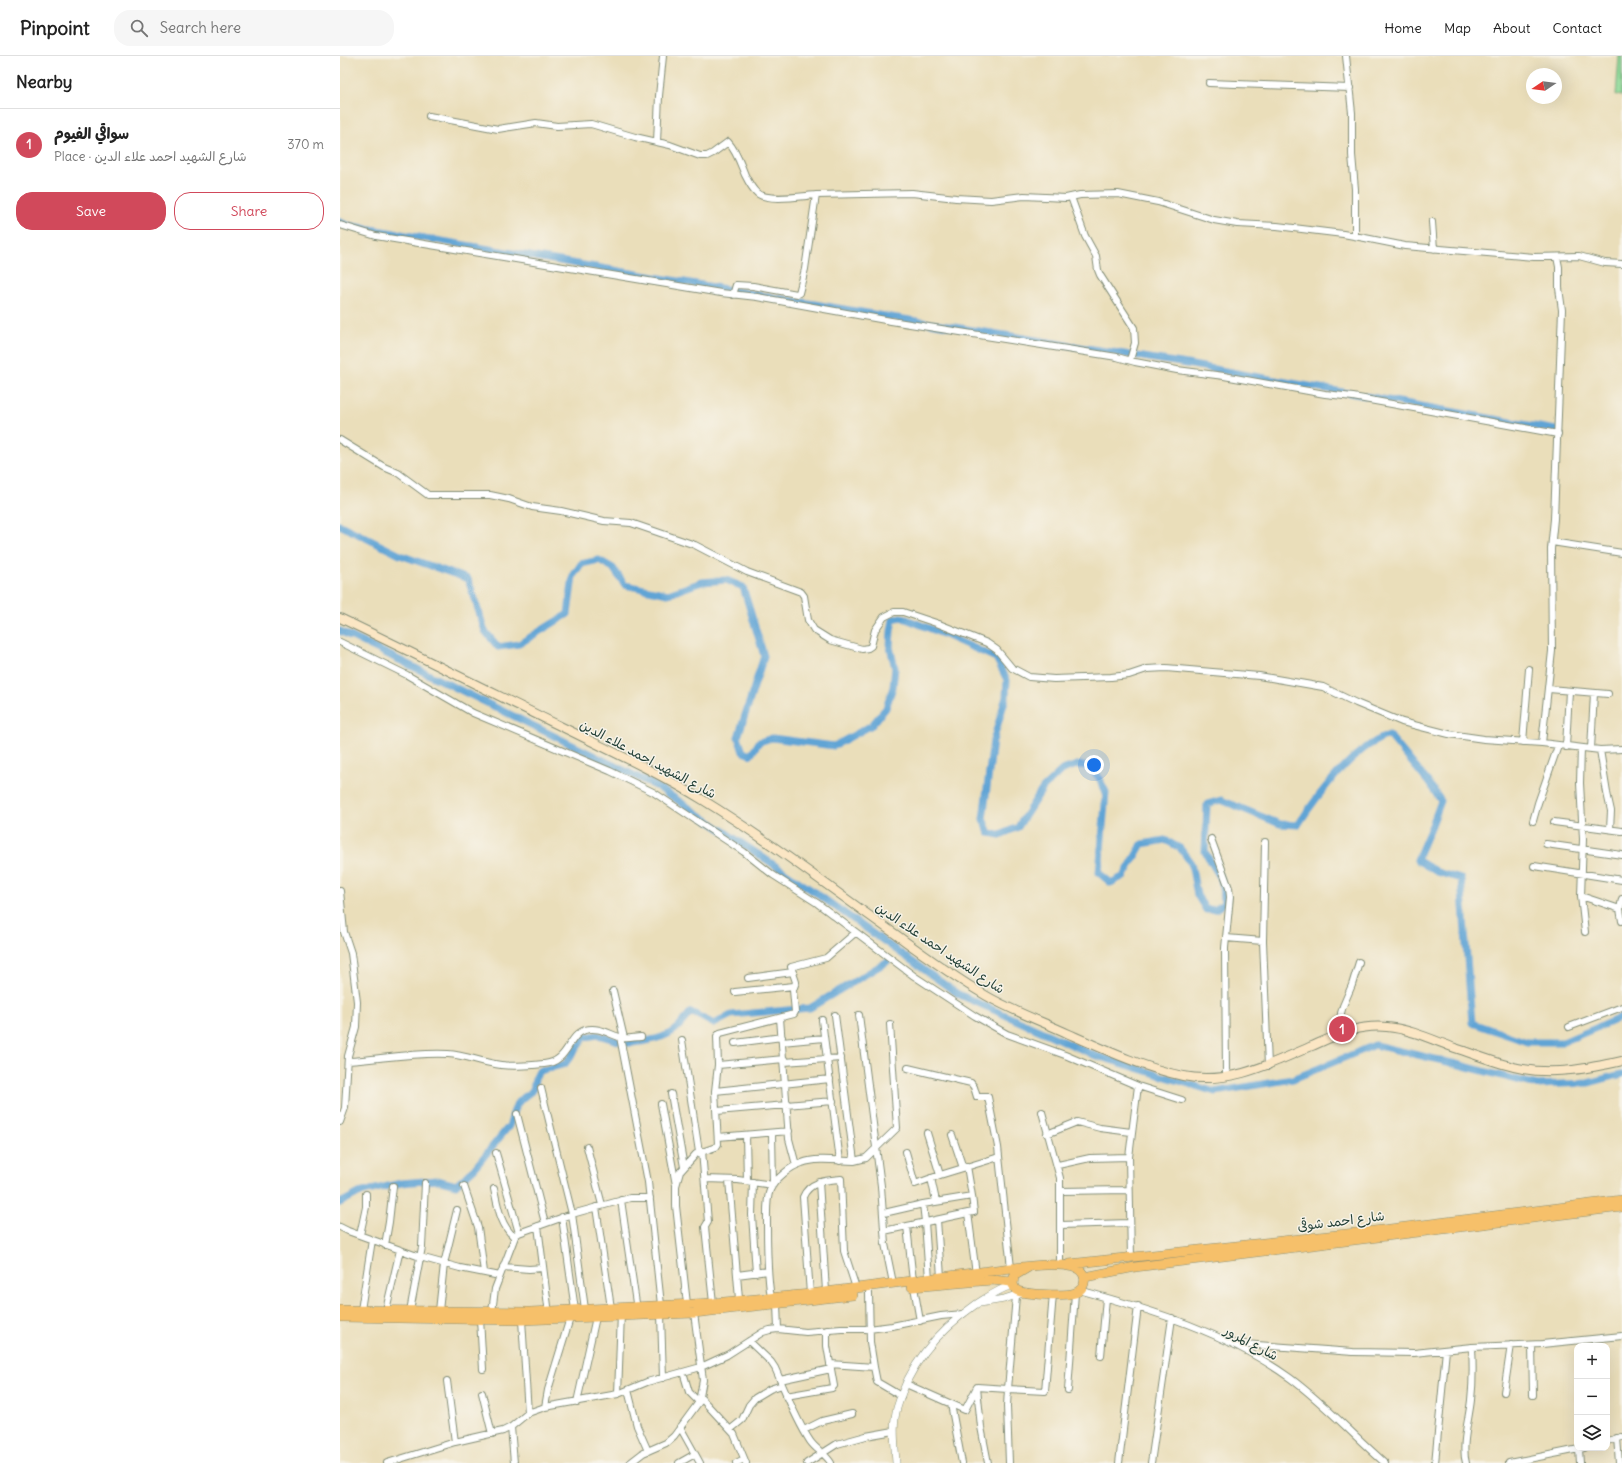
<!DOCTYPE html>
<html lang="en">
<head>
<meta charset="utf-8">
<style>
	body { margin:0; font-family:Delius,"Playpen Sans Arabic",sans-serif; background:#f6f6f6; color:#222 }
	.controls { position:absolute; right:12px; bottom:12px; display:grid; overflow:hidden; border-radius:8px; box-shadow:0 4px 16px #0002 }
	.controls button { width:36px; height:36px; display:grid; place-items:center; padding:0; border:0; border-bottom:1px solid #e0e0e0; background:#fff; color:#222; font:20px sans-serif }
	.compass { position:absolute; left:1186px; top:12px; width:36px; height:36px; border-radius:50%; background:#fff; box-shadow:0 4px 16px #0002; rotate:257deg }
	.you { position:absolute; left:754px; top:709px; width:14px; height:14px; margin:-10px; border:3px solid #fff; border-radius:50%; background:#1a73e8; box-shadow:0 0 0 6px #1a73e833 }
	.badge { display:grid; place-items:center; width:26px; height:26px; border-radius:50%; background:#d1495b; color:#fff; font-size:13px; font-weight:700 }
	.pin { position:absolute; translate:-50% -50%; border:2px solid #fff; box-shadow:0 1px 4px #0006 }
	.list { margin:0; padding:0; list-style:none }
	h2 { display:flex; justify-content:space-between; align-items:center; height:52px; margin:0; padding:0 16px; font-size:17px }
	h2 small { font-size:13px; font-weight:400; color:#767676 }
	.list li { display:grid; grid-template-columns:26px 1fr auto; gap:12px; align-items:center; box-sizing:border-box; height:72px; padding:0 16px; border-top:1px solid #e0e0e0 }
	.list b { display:block; font-size:15px; white-space:nowrap }
	.list p { margin:0; font-size:13px; white-space:nowrap; color:#767676 }
	.list em { font-size:13px; font-style:normal; color:#767676 }
	.actions { display:flex; gap:8px; padding:12px 16px }
	.actions a { flex:1; padding:9px 0; border:1px solid #d1495b; border-radius:16px; text-align:center; font-size:14px; color:#d1495b }
	.actions .main { background:#d1495b; color:#fff }
	.icon { flex:none; width:22px; height:22px; fill:none; stroke:currentColor; stroke-width:2; stroke-linecap:round; stroke-linejoin:round }
	.map { position:relative; flex:none; width:1282px; height:1407px; overflow:hidden }
	header { display:flex; align-items:center; gap:24px; box-sizing:border-box; height:56px; padding:0 20px; background:#fff; border-bottom:1px solid #e0e0e0 }
	header strong { font-size:19px }
	nav { display:flex; gap:22px; margin-inline-start:auto; font-size:14px }
	.search { width:280px; height:36px; background:#f6f6f6; display:flex; align-items:center; gap:10px; box-sizing:border-box; padding:0 14px; border-radius:16px; color:#767676; font-size:15px }
	main { display:flex }
	aside { flex:1; background:#fff }
	.map>svg:first-child { display:block }
</style>
</head>
<body>
<header>
<strong>Pinpoint</strong>
<div class="search"><svg class="icon" aria-label="search" viewBox="0 0 24 24"><circle cx="10" cy="10" r="6"/><path d="M15 15l6 6"/></svg>Search here</div>
<nav><a>Home</a><a>Map</a><a>About</a><a>Contact</a></nav>
</header>
<main>
<aside>
<h2>Nearby<small></small></h2>
<ul class="list">
<li><span class="badge">1</span><div><b>سواقي الفيوم</b><p>Place · شارع الشهيد احمد علاء الدين</p></div><em>370 m</em></li>
</ul>
<div class="actions"><a class="main">Save</a><a>Share</a></div>
</aside>
<div class="map">
<svg width="1282" height="1407" viewBox="0 0 1282 1407">
	<rect width="100%" height="100%" fill="#f7f3e8"/>
	<filter id="ink" filterUnits="userSpaceOnUse"><feTurbulence type="fractalNoise" baseFrequency=".025" numOctaves="2"/><feDisplacementMap in="SourceGraphic" scale="8" xChannelSelector="R" yChannelSelector="G"/><feConvolveMatrix kernelMatrix="1 2 1 2 8 2 1 2 1" color-interpolation-filters="sRGB"/></filter>
	<filter id="wash" filterUnits="userSpaceOnUse"><feTurbulence type="fractalNoise" baseFrequency=".012" numOctaves="4" result="noise"/><feDisplacementMap in="SourceGraphic" scale="16" xChannelSelector="R" yChannelSelector="G"/><feGaussianBlur stdDeviation="0.9" result="paint"/><feColorMatrix in="noise" values="0 0 0 0 0 0 0 0 0 0 0 0 0 0 0 0 0 1.4 0 .05"/><feComposite in="paint" operator="in"/></filter>
	<g filter="url(#wash)">
		<rect width="100%" height="100%" fill="#eadeba"/>
		<path fill="#8dd996" stroke="#568b65" d="M1279,0H1282V40L1276,39Z"/>
		<g fill="none" stroke-linecap="round" stroke-linejoin="round">
			<path stroke="#60a4d5" stroke-width="7" d="M0,166L7,169L557,262L841,307L1216,374
				M0,469L60,499L128,523L145,575L158,591L179,588L228,558L233,520L241,508L259,504L273,512L285,529L328,538L362,526L386,524L403,531L424,600L398,681L403,696L411,699L419,686L432,682L494,690L532,669L546,652L553,631L555,612L550,591L551,575L553,563L561,561L596,575L656,602L667,624L666,641L653,685L643,763L649,777L660,779L678,771L703,732L722,714L737,709L746,710L758,720L766,736L759,817L771,827L784,820L802,788L825,784L840,792L851,807L857,839L866,854L876,853L884,847L881,823L865,796L867,748L881,744L940,768L958,769C978,738 1014,691 1049,679L1088,726L1101,745L1092,769L1077,804L1097,816L1121,823L1132,967L1187,986H1223L1282,961
				M0,575L318,731L476,837L618,938L754,999L875,1036L953,1023L1035,989L1116,1008L1197,1029L1248,1027L1282,1018
				M283,987C295,988 322,983 332,976C339,972 345,962 351,956L374,968L391,959L470,952L548,905
				M0,1147L19,1137L61,1127L97,1124L116,1129L134,1113L169,1070C172,1064 172,1058 175,1052C178,1044 187,1039 193,1034L195,1023L199,1015L225,1008L245,981L258,979L278,985"/>
		</g>
	</g>
	<g filter="url(#ink)">
		<g fill="none" stroke-linecap="round" stroke-linejoin="round">
			<defs>
				<path id="minor" d="M1006,0L1012,57V99L1015,133V180
					M869,27L1010,32
					M89,60L158,73L196,67L217,70L251,68L295,81L330,89L360,100H367L373,97L388,86C397,96 400,107 405,119C408,125 412,133 417,137C427,146 462,140 476,139
					M317,86L319,40L323,0
					M731,141L745,180L756,200L758,214L760,219L794,272L795,287L790,304
					M1092,166L1094,193
					M0,169L36,180L381,237L417,241L551,265L777,301L795,306L837,314L884,320L985,338L1013,341L1218,378
					M393,239L396,229L413,230L457,238L459,237L465,213L476,139L572,137L616,142L651,144L684,140L726,142L740,139L778,138L818,146L874,164L897,168L937,170L1003,178L1025,182L1065,190L1194,201L1239,200L1265,207L1282,208
					M0,384L44,411L58,417L88,439H150L169,443L192,451L221,455L264,465L291,467L355,489L407,516L461,536L464,540L468,564L474,574L490,584L522,593L528,592L531,590L535,574L544,561L554,556H563L599,568L647,587L657,594L672,612L689,621L714,623L771,621L789,619L807,613L826,612L919,620L983,631L1016,647L1062,666L1109,678L1144,683L1202,687L1260,694L1282,693
					M1212,486L1282,497
					M0,586L67,619L133,657L270,715L313,736L404,796L433,819L477,847L574,920L635,960L667,978L725,999L798,1030L842,1044
					M1209,633L1268,638
					M1183,686L1189,613
					M1202,687L1212,595L1211,493L1214,463L1222,254L1219,232V211L1217,201
					M1226,691L1229,635
					M1241,692L1240,727L1243,783L1241,840L1245,876
					M1251,693L1254,637
					M1260,694L1267,737L1271,755L1270,773
					M1193,765L1198,747L1218,690
					M1214,766L1282,775
					M871,783L889,832L890,841L885,892L886,1021
					M925,786L923,885L928,1010
					M1206,788L1282,799
					M1194,810L1282,824
					M0,835L4,876L11,897L17,946L16,971L8,1000L5,1052L0,1066
					M1241,840L1280,853
					M1282,843L1280,853L1282,865
					M886,882L923,885
					M408,922L453,916
					M273,935L284,982
					M395,936L454,930
					M519,959L541,1130L545,1188L553,1227
					M440,962L449,1083L456,1109
					M482,964L500,1105
					M1229,971L1282,951
					M1000,977L1001,957L1003,950L1012,929L1019,906
					M280,981L308,1126L321,1249
					M342,984L359,1096
					M442,986L484,982
					M395,987L442,981
					M8,1005C41,1003 74,996 108,998C126,999 143,1007 161,1009C175,1011 190,1009 204,1008C229,1006 227,980 245,974C259,970 270,979 283,982C289,983 295,981 301,981
					M444,1006L501,1002
					M378,1009L444,1003
					M568,1012L631,1027L634,1031L637,1041H648L658,1091L671,1212
					M375,1035L490,1023
					M331,1038L344,1111
					M321,1048L336,1129
					M377,1055L493,1045
					M702,1056L720,1122V1209
					M177,1058L205,1167
					M587,1077L600,1119L659,1101
					M707,1078L737,1066L760,1072L791,1076
					M406,1079L407,1125
					M612,1079L623,1112
					M378,1081L449,1075
					M247,1091L262,1149
					M362,1095L368,1166L365,1171L373,1247
					M566,1096L575,1128L600,1119
					M156,1097L179,1177
					M514,1105L526,1102L557,1072L550,968
					M718,1109L750,1102L789,1101
					M591,1122L596,1145
					M365,1123L398,1124L433,1129L432,1077
					M389,1124L399,1243
					M413,1126L412,1159L416,1217
					M479,1126L486,1235
					M124,1130L138,1171L144,1216
					M154,1133C158,1151 160,1168 174,1181
					M720,1135L789,1134
					M632,1140L634,1156L628,1157L636,1218
					M281,1144L297,1254
					M583,1148L585,1166L589,1223
					M256,1151L271,1252
					M544,1157L583,1148L632,1140L627,1110
					M222,1161L235,1254
					M597,1164L601,1221
					M720,1169L790,1167
					M198,1170L209,1258
					M567,1170L573,1225
					M0,1171L8,1175L80,1201L120,1212L160,1220
					M544,1175L628,1157
					M20,1179L26,1151V1138
					M45,1189L49,1166L53,1130
					M791,1202L789,1101L798,1030
					M163,1211L189,1213L203,1212
					M397,1219L428,1215
					M574,1231L580,1265
					M739,1234C812,1254 888,1277 950,1322C984,1347 1013,1379 1045,1407
					M529,1237L530,1286L534,1311
					M470,1238L463,1141C469,1126 486,1124 501,1123L504,1195L516,1232
					M676,1240L668,1333L705,1335L713,1238
					M431,1242C427,1217 427,1193 427,1168C427,1157 426,1144 430,1134C435,1123 451,1110 462,1107C478,1101 498,1105 514,1105L495,959
					M347,1248L336,1150V1130L340,1116L356,1098L376,1091L378,1088L375,1035L378,1009L377,980L380,977L384,976L454,958L455,956L453,934L456,926L451,911L486,902L515,877
					M437,1248L438,1273
					M245,1253L232,1158L290,1142H310
					M21,1254L32,1184
					M46,1254L60,1194
					M70,1255L82,1191L85,1127
					M99,1255L104,1208L117,1154
					M152,1256L155,1233L176,1178L232,1158L201,1032
					M321,1258L323,1322
					M140,1263L143,1313
					M409,1285L431,1306L435,1312C446,1337 455,1362 470,1385C476,1394 486,1398 491,1407
					M891,1287L1013,1296L1074,1297L1132,1291L1202,1288L1282,1280
					M1192,1289L1193,1339
					M761,1300L766,1242
					M490,1308L534,1311L537,1326L561,1340
					M343,1316L349,1336L359,1346
					M440,1324L491,1313L487,1290V1274
					M107,1325L115,1386
					M566,1328L625,1354L637,1331L668,1333L667,1350L669,1407
					M637,1332L641,1371L648,1407
					M288,1334L297,1370L308,1395
					M728,1334L735,1237
					M1164,1336L1171,1289
					M142,1337L152,1378
					M278,1338L281,1257
					M446,1340L492,1332L494,1330L491,1313
					M360,1341L394,1378L406,1407
					M237,1346L256,1261
					M611,1348L622,1407
					M205,1351L208,1334L230,1262
					M188,1357L205,1351L278,1338L307,1326L361,1311L387,1299L423,1276L430,1274L438,1273L466,1276L501,1273H529L552,1270L601,1260L623,1258
					M171,1371L174,1407
					M340,1371L360,1407
					M391,1373L402,1364L409,1349L415,1342L430,1333L442,1329
					M464,1374L482,1365L512,1358
					M1277,1382L1279,1407
					M1267,1385L1282,1381
					M1239,1393L1240,1407
					M47,1407L115,1386L163,1375L171,1371L188,1357L182,1264
					M290,1407L303,1397L326,1387L334,1380L359,1346L363,1324L354,1257
					M339,1407L355,1398
					M396,1407L404,1403
					M467,1407L497,1388L526,1380L554,1375
					M779,1407L798,1250
					M811,1407L832,1262
					M1095,1407L1106,1294
					M1126,1407C1121,1390 1129,1363 1131,1344C1133,1327 1133,1309 1132,1291
					M1169,1407L1244,1392"/>
				<path id="tertiary" d="M640,1247L664,1243L686,1236
					M556,1407C555,1389 552,1370 557,1352C569,1308 599,1274 635,1249C648,1241 658,1233 673,1229"/>
				<path id="secondary" d="M0,562C73,597 145,633 218,669C267,693 317,716 363,744C428,784 489,831 551,875C581,897 612,920 645,939C672,955 701,965 729,978C763,993 807,1013 843,1020C890,1029 930,1008 972,990C997,979 1019,968 1047,971C1070,973 1093,984 1115,992C1137,999 1160,1009 1183,1013C1216,1019 1250,1012 1282,1005"/>
				<path id="primary" d="M729,1208L1034,1175L1282,1144
					M745,1221L795,1211L1282,1151
					M572,1231L652,1224L672,1226
					M0,1254L190,1256L373,1247L470,1238L671,1212C690,1211 713,1206 733,1211C747,1214 749,1231 735,1237C726,1240 684,1239 676,1234C675,1233 674,1230 673,1229L674,1220L689,1211
					M0,1261L182,1264L354,1257L513,1239"/>
			</defs>
			<use href="#minor" stroke="#848e77" stroke-width="8"/>
			<use href="#tertiary" stroke="#848e77" stroke-width="8"/>
			<use href="#secondary" stroke="#848e77" stroke-width="10"/>
			<use href="#primary" stroke="#848e77" stroke-width="10"/>
			<use href="#minor" stroke="#fff" stroke-width="6"/>
			<use href="#tertiary" stroke="#fff" stroke-width="7"/>
			<use href="#secondary" stroke="#fbe6c4" stroke-width="8"/>
			<use href="#primary" stroke="#f6c06b" stroke-width="9"/>
		</g>
	</g>
	<g text-anchor="middle" dominant-baseline="central" stroke-width="3" stroke-linejoin="round" paint-order="stroke">
		<g font-size="13" fill="#1f3d34" stroke="#f7f3e8">
			<text transform="translate(308 703) rotate(28)">شارع الشهيد احمد علاء الدين</text>
			<text transform="translate(600 892) rotate(34)">شارع الشهيد احمد علاء الدين</text>
			<text transform="translate(1001 1165) rotate(-7)">شارع احمد شوقى</text>
			<text transform="translate(911 1287) rotate(28)">شارع المرور</text>
		</g>
	</g>
</svg>
<div class="controls">
<button>+</button>
<button>−</button>
<button><svg class="icon" aria-label="layers" viewBox="0 0 24 24"><path d="M12 4l9 5-9 5-9-5zM3 14l9 5 9-5"/></svg></button>
</div>
<svg class="compass" viewBox="-18 -18 36 36"><path d="M0-13l5 13h-10z" fill="#e53935"/><path d="M0 13l5-13h-10z" fill="#767676"/></svg>
<div class="you"></div>
<div class="pin badge" style="left:1002px;top:973px">1</div>
</div>
</main>
</body>
</html>
